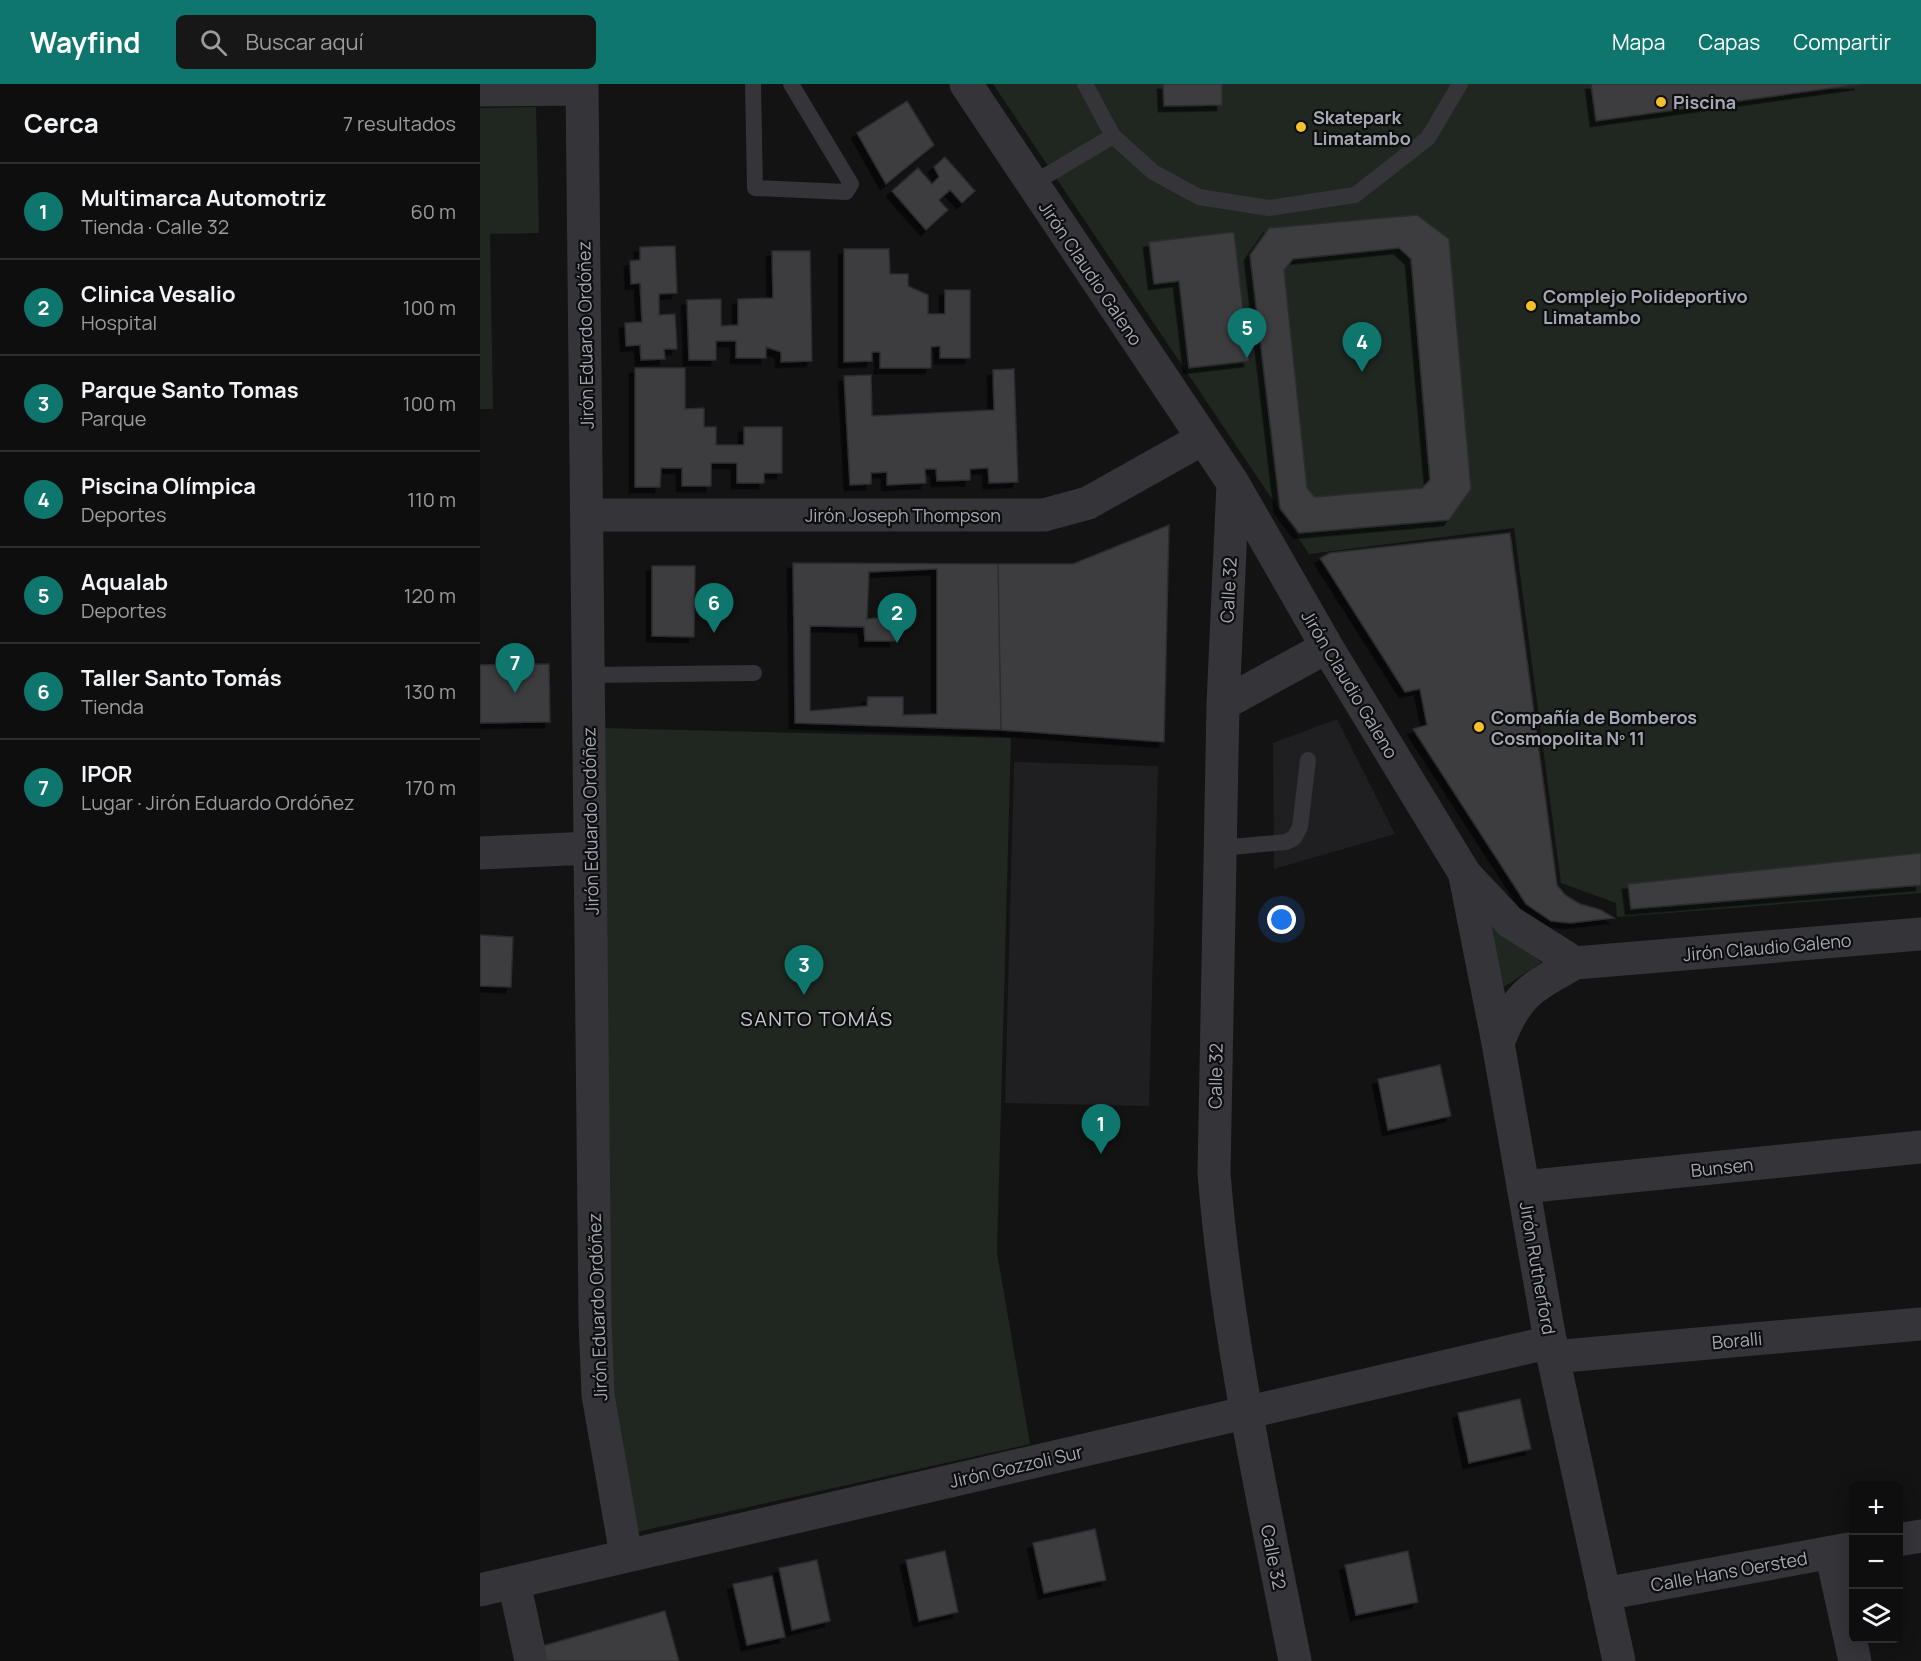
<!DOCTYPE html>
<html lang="es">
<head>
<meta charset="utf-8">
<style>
	body { margin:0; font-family:Manrope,sans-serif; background:#171718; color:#f1f3f6 }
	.controls { position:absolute; right:18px; bottom:18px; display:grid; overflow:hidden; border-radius:9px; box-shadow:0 3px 15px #0003 }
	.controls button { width:54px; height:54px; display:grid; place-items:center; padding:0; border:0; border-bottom:2px solid #2e2e2f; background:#0e0e0f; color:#f1f3f6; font:30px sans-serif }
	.you { position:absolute; left:802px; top:836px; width:21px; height:21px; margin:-15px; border:4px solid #fff; border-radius:50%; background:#1a73e8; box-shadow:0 0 0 9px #1a73e833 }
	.badge { display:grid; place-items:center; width:39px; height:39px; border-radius:50%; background:#0f766e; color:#fff; font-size:20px; font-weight:700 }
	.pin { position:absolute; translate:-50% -50px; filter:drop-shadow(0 2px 3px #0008) }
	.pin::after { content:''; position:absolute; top:32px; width:21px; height:18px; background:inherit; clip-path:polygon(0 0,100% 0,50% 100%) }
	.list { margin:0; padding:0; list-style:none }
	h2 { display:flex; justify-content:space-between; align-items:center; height:78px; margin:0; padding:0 24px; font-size:26px }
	h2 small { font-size:20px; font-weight:400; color:#9b9c9e }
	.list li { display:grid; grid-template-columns:39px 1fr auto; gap:18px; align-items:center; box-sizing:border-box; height:96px; padding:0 24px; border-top:2px solid #2e2e2f }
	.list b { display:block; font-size:22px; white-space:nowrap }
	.list p { margin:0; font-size:20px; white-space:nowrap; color:#9b9c9e }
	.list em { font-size:20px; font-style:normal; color:#9b9c9e }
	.icon { flex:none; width:33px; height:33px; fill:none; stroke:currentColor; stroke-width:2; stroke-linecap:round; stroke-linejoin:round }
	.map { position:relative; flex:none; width:1441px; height:1577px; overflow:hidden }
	header { display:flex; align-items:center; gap:36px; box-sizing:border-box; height:84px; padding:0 30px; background:#0f766e; color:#fff }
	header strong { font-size:28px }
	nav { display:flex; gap:33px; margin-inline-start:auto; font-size:21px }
	.search { width:420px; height:54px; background:#171718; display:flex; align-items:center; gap:15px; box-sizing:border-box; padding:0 21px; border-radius:9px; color:#9b9c9e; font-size:22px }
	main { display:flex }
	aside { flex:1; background:#0e0e0f }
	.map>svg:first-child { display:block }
</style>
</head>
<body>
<header>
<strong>Wayfind</strong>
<div class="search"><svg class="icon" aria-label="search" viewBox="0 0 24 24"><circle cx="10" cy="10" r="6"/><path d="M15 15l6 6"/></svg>Buscar aquí</div>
<nav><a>Mapa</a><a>Capas</a><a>Compartir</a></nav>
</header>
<main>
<aside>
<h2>Cerca<small>7 resultados</small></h2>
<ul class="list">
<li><span class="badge">1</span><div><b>Multimarca Automotriz</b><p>Tienda · Calle 32</p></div><em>60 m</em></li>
<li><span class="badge">2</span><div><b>Clinica Vesalio</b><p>Hospital</p></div><em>100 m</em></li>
<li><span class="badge">3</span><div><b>Parque Santo Tomas</b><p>Parque</p></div><em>100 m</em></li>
<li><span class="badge">4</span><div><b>Piscina Olímpica</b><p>Deportes</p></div><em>110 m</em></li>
<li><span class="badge">5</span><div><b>Aqualab</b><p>Deportes</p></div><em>120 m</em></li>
<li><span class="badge">6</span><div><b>Taller Santo Tomás</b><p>Tienda</p></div><em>130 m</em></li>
<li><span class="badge">7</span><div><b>IPOR</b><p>Lugar · Jirón Eduardo Ordóñez</p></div><em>170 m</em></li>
</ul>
</aside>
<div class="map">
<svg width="1441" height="1577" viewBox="0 0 1441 1577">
	<defs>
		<filter id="shadow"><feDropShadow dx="-5.5" dy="5.5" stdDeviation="0" flood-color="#0009"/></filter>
	</defs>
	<rect width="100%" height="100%" fill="#131314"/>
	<path fill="#1f1f21" d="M857,635L915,750L794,785L793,659Z
		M534,678L678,682L669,1022L525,1019Z"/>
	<path fill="#1f2720" d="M513,0H1441V809L1137,833L1136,819L1081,799L1034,444L829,470Z
		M56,23L59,149L10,150L13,325H0V24Z
		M122,644L531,654L517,1169L550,1360L157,1448L127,1299Z
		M1010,842L1062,878L1024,903Z"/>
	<path fill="#3d3d41" stroke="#2d2c30" stroke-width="1.5" fill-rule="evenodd" filter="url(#shadow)" d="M683,0H742V21L684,22Z
		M1111,0H1380L1116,37Z
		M427,17L454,61L406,100L377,49Z
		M465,73L495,107L482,119L470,106L459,116L468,126L446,146L412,107L438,84L452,100L459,93L454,83Z
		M937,131L969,155L991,405L969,436L819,449L800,424L770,171L789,144ZM919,164L931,175L950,396L942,404L835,413L827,404L804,186L813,175Z
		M754,148L769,277L709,284L699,197L674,200L669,158Z
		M195,162L197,209L179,210V231L195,230L197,265H184L185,275L161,276L160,261L146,262L145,239L162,238L160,199L151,200L150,177L160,176V163Z
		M364,165H409L410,190H428V202L448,211V230H465V206H490V274H460V262L451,263V284H400V268H392V277L364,278Z
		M292,167H330L332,277L301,278V268L286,263V274H256V257H236V276H209L207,216L241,215V242L258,241V215L293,214Z
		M155,284H205V325L224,324V343H236V361H264V343H302V389H284V399H257V379H231V402H202V384H181L180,403H155Z
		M534,285L538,398L509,399L508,384L490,385V396L457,397L456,385H445L446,399L407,401V388L391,389V400L370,401L364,292L391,291L392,332L514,326L513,286Z
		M689,441L684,658L521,646L518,480H593Z
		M1030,449L1077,801L1085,811L1100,820L1121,826L1134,834L1090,839L1071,837L1046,820L933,645L947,641L940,605L925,608L840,474L850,469Z
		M313,479L518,480L521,646L315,639Z
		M172,482H215L214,553L172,552Z
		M457,485V630L423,631V613H388L387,622L330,627V542L384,543L385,557H415V532L387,535L389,488Z
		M69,580L70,638L0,639V581Z
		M1441,769V801L1151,825L1148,800Z
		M0,851L33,853L31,903L0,902Z
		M960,981L971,1032L908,1046L898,995Z
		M1040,1315L1051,1365L989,1379L978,1329Z
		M615,1445L626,1496L564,1509L553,1459Z
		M465,1467L478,1528L439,1537L426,1476Z
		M928,1467L938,1518L876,1531L865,1481Z
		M337,1476L350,1537L312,1546L299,1484Z
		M292,1492L305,1553L267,1561L253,1500Z
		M185,1527L199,1577H63L59,1563Z"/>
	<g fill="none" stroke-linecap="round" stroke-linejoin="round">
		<path stroke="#343439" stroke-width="16" d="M273,0L275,104L366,108L371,100L311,0
			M605,0L633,52
			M552,100L633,52L673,88L719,113L789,124L875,111L948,54L980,0
			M108,591L274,589
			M740,764L806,758L814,754L820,743L828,676"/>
		<path stroke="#343439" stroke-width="33" d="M102,0L115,1236L118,1311L146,1471
			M486,0L753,399L847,563L985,790L1030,838L1095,879L1441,850
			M0,6L102,5
			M753,399L743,620L734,1089C747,1253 783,1415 815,1577
			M107,431H564L608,419L722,355
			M743,620L847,563
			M0,769L110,764
			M985,792L1018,959L1073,1273L1139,1577
			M1018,959C1037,909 1051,904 1095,879
			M1043,1103L1441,1063
			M1073,1273L1441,1240
			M1418,1456L1441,1452
			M1351,1468L1375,1577
			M34,1498L51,1577
			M0,1506L1071,1258
			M1124,1510L1374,1464"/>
	</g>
	<g fill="#f5c02a" stroke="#0e0e0f" stroke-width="2">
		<circle cx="1181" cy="18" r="6"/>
		<circle cx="821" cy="43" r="6"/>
		<circle cx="1051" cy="222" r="6"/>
		<circle cx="999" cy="643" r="6"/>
	</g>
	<g text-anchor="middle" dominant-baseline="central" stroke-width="4.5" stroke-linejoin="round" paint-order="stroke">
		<g font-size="18" font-weight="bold" fill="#a4a8b5" stroke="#0e0e0f" text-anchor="start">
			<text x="1193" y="18">Piscina</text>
			<text x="833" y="33">Skatepark<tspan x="833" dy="21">Limatambo</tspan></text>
			<text x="1063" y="212">Complejo Polideportivo<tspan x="1063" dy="21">Limatambo</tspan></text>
			<text x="1011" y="633">Compañía de Bomberos<tspan x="1011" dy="21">Cosmopolita Nº 11</tspan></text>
		</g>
		<g font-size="18" fill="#a4a8b5" stroke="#0e0e0f">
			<text transform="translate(611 189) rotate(56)">Jirón Claudio Galeno</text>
			<text transform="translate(105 251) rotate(-91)">Jirón Eduardo Ordóñez</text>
			<text x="423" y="431">Jirón Joseph Thompson</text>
			<text transform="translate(748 506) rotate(-87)">Calle 32</text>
			<text transform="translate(870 600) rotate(59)">Jirón Claudio Galeno</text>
			<text transform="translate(110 737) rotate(-91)">Jirón Eduardo Ordóñez</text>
			<text transform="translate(1287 863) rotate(-5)">Jirón Claudio Galeno</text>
			<text transform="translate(735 992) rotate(-89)">Calle 32</text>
			<text transform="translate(1242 1083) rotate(-6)">Bunsen</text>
			<text transform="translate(1058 1184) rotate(80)">Jirón Rutherford</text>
			<text transform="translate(117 1223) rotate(-92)">Jirón Eduardo Ordóñez</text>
			<text transform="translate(1257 1256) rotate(-5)">Boralli</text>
			<text transform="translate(536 1382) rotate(-13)">Jirón Gozzoli Sur</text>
			<text transform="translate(794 1473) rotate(79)">Calle 32</text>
			<text transform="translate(1249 1487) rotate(-10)">Calle Hans Oersted</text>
		</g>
		<g font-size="20" letter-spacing="1.5" fill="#c5c7d1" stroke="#0e0e0f">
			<text x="337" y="934">SANTO TOMÁS</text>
		</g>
	</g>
</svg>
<div class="controls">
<button>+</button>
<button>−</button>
<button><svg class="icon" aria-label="layers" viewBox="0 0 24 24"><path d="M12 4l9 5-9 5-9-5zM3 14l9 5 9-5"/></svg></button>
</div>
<div class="you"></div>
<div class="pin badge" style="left:621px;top:1070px">1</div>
<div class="pin badge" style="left:417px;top:559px">2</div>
<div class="pin badge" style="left:324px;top:911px">3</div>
<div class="pin badge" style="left:882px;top:288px">4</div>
<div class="pin badge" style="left:767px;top:274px">5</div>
<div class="pin badge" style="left:234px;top:549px">6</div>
<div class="pin badge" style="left:35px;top:609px">7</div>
</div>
</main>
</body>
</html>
